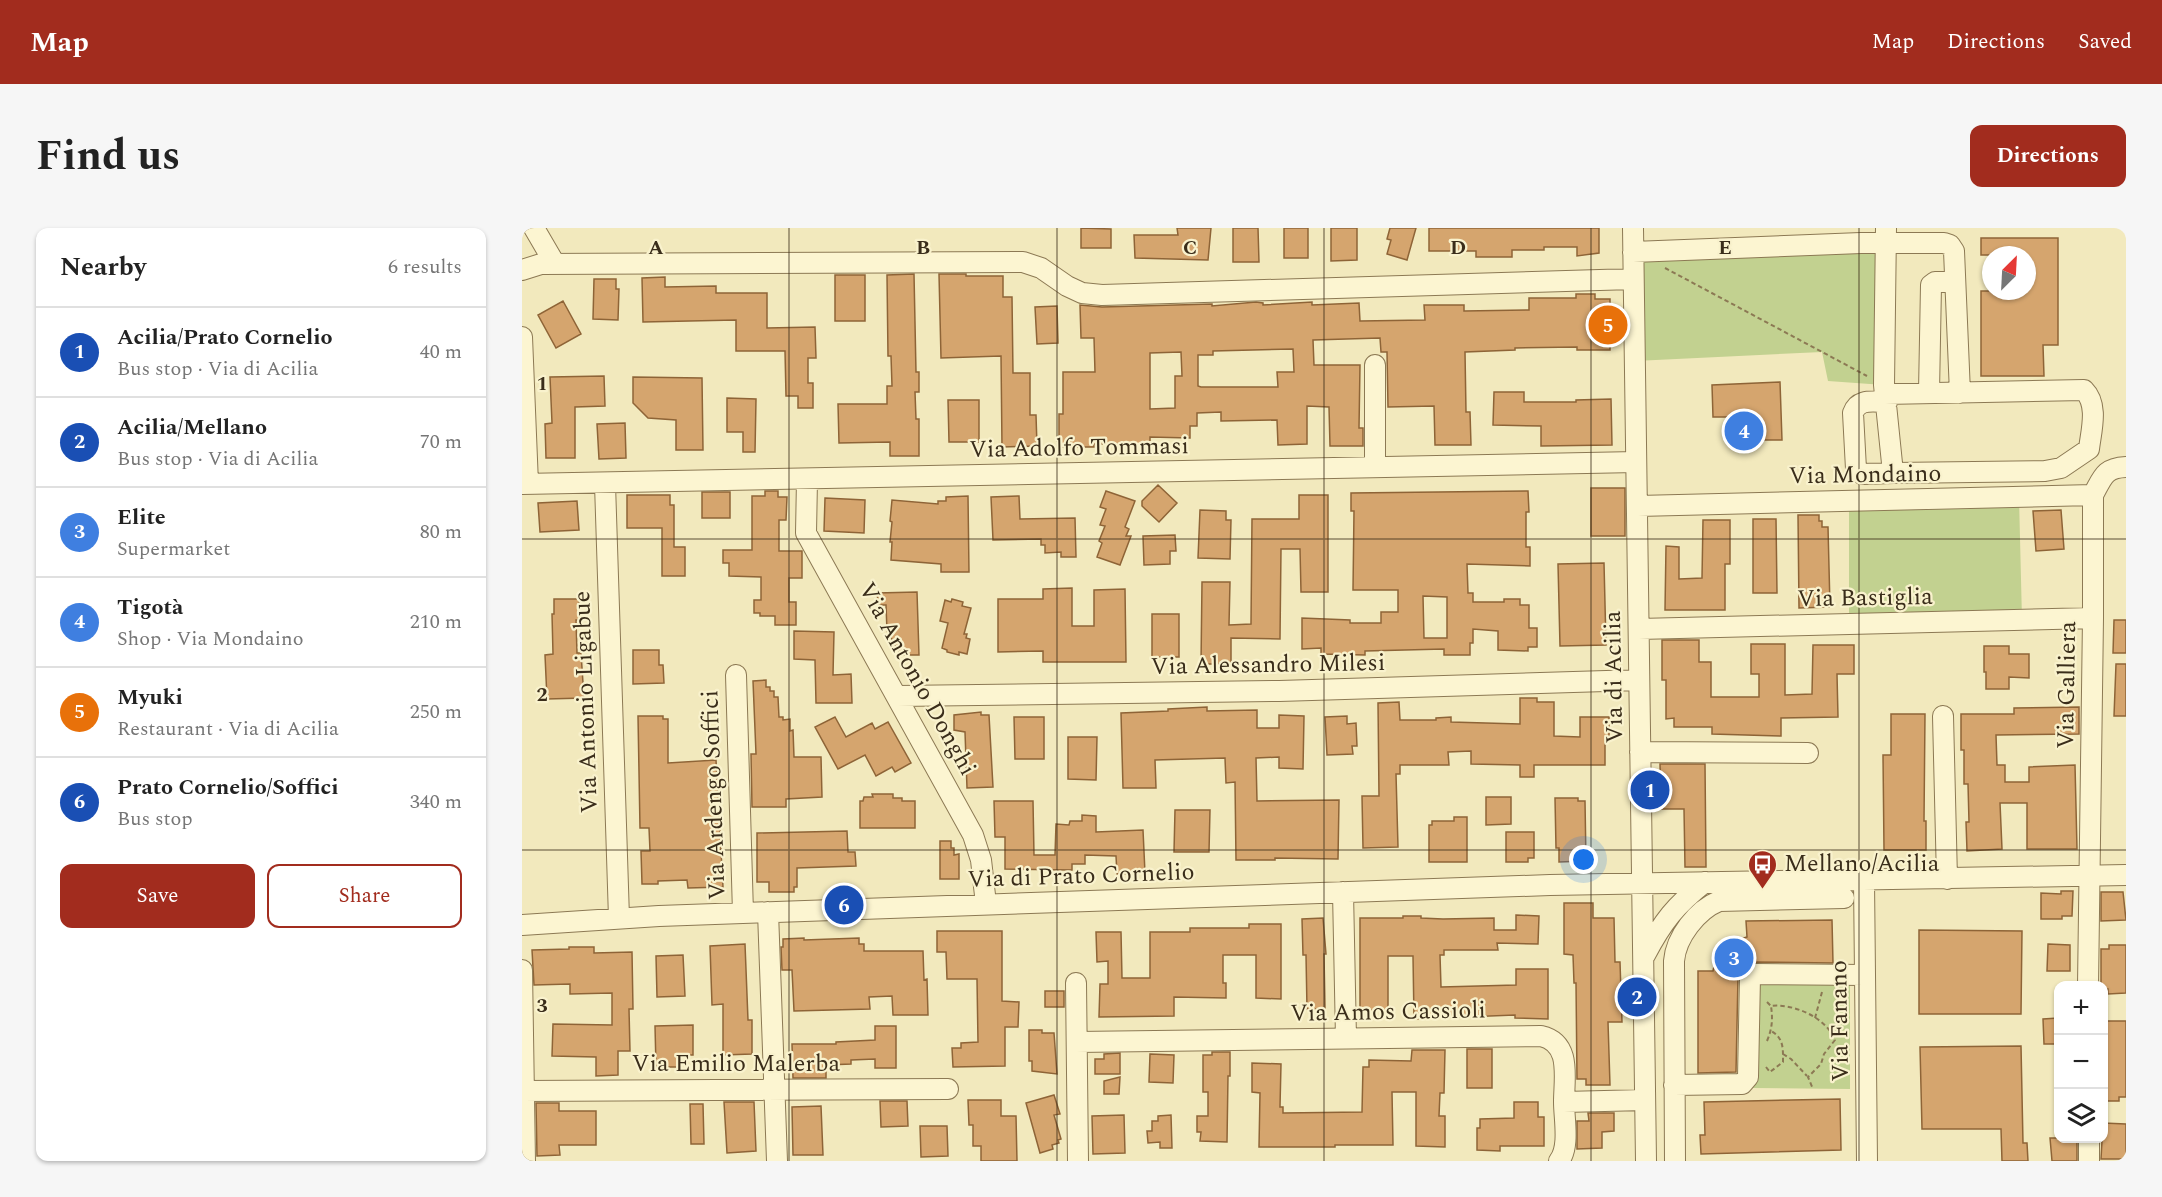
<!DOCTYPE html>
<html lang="en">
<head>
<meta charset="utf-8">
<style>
	body { margin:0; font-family:Spectral,serif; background:#f6f6f6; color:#222 }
	.controls { position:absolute; right:18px; bottom:18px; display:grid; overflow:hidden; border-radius:12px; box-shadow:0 2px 4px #0004 }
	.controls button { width:54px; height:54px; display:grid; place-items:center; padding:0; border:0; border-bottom:2px solid #e0e0e0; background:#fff; color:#222; font:30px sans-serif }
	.compass { position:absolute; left:1460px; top:18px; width:54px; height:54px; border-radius:50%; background:#fff; box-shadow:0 2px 4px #0004; rotate:24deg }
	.you { position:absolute; left:1062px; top:632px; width:21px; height:21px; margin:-15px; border:4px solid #fff; border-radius:50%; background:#1a73e8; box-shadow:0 0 0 9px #1a73e833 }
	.badge { display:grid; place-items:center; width:39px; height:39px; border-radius:50%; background:#a22c1e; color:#fff; font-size:20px; font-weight:700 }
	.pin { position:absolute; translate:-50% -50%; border:3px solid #fff; box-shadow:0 2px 6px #0006 }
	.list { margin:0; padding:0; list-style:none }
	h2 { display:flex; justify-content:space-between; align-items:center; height:78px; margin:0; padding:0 24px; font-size:26px }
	h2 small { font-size:20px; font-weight:400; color:#767676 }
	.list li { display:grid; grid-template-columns:39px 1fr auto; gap:18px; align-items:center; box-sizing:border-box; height:90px; padding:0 24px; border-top:2px solid #e0e0e0 }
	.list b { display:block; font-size:22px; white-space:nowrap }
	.list p { margin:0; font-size:20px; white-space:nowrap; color:#767676 }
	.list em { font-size:20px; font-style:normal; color:#767676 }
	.actions { display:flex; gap:12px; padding:18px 24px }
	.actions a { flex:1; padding:14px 0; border:2px solid #a22c1e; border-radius:12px; text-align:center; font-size:21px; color:#a22c1e }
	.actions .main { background:#a22c1e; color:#fff }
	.icon { flex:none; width:33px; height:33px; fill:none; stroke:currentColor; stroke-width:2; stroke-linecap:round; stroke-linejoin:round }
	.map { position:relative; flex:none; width:1604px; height:933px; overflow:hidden; border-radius:12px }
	header { display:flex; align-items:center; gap:36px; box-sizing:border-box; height:84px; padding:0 30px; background:#a22c1e; color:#fff }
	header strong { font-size:28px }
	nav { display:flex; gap:33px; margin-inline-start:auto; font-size:21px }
	.intro { display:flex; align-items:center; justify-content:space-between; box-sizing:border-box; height:144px; padding:0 36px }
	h1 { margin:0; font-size:42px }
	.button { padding:15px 27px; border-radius:12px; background:#a22c1e; color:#fff; font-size:21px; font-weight:700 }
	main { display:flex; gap:36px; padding:0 36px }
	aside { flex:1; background:#fff; border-radius:12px; box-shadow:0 2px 4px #0004 }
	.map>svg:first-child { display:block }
</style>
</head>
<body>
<header>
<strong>Map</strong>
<nav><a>Map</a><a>Directions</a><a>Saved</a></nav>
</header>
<div class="intro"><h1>Find us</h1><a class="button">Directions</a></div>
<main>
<aside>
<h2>Nearby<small>6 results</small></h2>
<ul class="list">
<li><span class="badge" style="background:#1a4fb4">1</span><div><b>Acilia/Prato Cornelio</b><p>Bus stop · Via di Acilia</p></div><em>40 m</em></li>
<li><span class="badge" style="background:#1a4fb4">2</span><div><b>Acilia/Mellano</b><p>Bus stop · Via di Acilia</p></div><em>70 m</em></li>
<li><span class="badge" style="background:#3f7fe0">3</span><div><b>Elite</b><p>Supermarket</p></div><em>80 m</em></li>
<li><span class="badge" style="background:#3f7fe0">4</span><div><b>Tigotà</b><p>Shop · Via Mondaino</p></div><em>210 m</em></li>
<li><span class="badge" style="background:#e8710a">5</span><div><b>Myuki</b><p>Restaurant · Via di Acilia</p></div><em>250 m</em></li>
<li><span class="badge" style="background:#1a4fb4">6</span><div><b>Prato Cornelio/Soffici</b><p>Bus stop</p></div><em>340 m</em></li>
</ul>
<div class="actions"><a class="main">Save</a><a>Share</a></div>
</aside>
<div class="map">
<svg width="1604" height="933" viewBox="0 0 1604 933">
	<rect width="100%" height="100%" fill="#f2e9bd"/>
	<path fill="#c2d190" d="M1365,15L1362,157L1306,153L1300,124L1113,133L1108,25Z
		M1497,269L1500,392L1327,396V273Z
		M1232,752L1328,753V861L1231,860Z"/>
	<path fill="#d5a56e" stroke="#8e6437" stroke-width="1.5" fill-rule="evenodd" d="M559,0L589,1V20H559Z
		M655,0H689L686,32L613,30L612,7H656Z
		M711,0H736L737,34H711Z
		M762,0H786V30H762Z
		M809,0H835V32L809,33Z
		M868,0H894L885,32L865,26L869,12L865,11Z
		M907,0H1077V25L1055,28V19H1022V22H990V29H954V23H907Z
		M1459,10H1536V117H1521L1522,148H1459V63H1505V27H1459Z
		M392,46L394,144H397V164H393L394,191H397V228H368V214L317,215L316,176H365V158H370L369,128H366L365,47Z
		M417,46H444V48H481V69H490L491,145H508V187H514L515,218L480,219L479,128L419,130Z
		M313,47H343V93H313Z
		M143,49V59L194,58V65H245V100L293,99L294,130H286V155H291V180H276V168H264L263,123H214V92L121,94L120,50Z
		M72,51H94V61H97L96,92L71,91Z
		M1054,66H1073V71H1088V122H1055V119L993,120V122L943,124L944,184H948L949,217H913L912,178L866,179L865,124H859L858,110L791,112L792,137H838L837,200H841V218H808L807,179L785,178V216L756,217L755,192L699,193V184L675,185V198H668V210L628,209V216H572V219H537V186H541V144H573L572,110H559L558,77L580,79L690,76V78L734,74L741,75V77L790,74V77L837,75L838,93L903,92L902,77H942V83L1007,82V70H1054ZM771,121L772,144H755L756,159H679L676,158V127H691V123ZM659,124L660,148H653V180L628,181V125Z
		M41,73L59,106L34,120L16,87Z
		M535,78L536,115L515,116L513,79Z
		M82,148L83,178L53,179V230H24L23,196L30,195L28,149Z
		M111,149L180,150L181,222H154V192L126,190L111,175Z
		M1258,154L1260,212H1232V220L1213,221L1214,204L1212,189H1191L1190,157Z
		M972,164H1002V174H1054V172L1089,171L1090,217L1019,218V198L971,197Z
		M205,170L234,171L233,224H221V204H205Z
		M426,172H457V214H427Z
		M103,195L104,230L77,231L75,196Z
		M636,257L655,275L637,294L620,278V273Z
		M1069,260H1103V308H1069Z
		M243,263H256V269H265L264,292H257V323H280V350H267V374H274V397H253V388H238V385H232V372H239V349L207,348V335H201V322H230V268H243Z
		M584,263L613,273L603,299L607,301L604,308H609L598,337L575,329L580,315L577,313L583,298L578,297L584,281L578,279Z
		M1006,263L1007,284H1004V319H1008V338L945,336L946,365H951V374H982V371H998V377H1007V400H1015V419H1006V423L976,422V403L951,401V415H948V427H922V421L843,423V427L799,426V420L780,421V390L828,392V395H859V384H876V362H831L832,283H829V265ZM901,368L925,369V410H902Z
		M180,264H208V290H180Z
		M105,267H148V277H152V319H163V348H140V300H105Z
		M777,267H806V364H779L778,321H759L758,411L709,410V436H679L680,354H708L707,397L729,396L730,291H777Z
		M446,268L447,344H419V336L369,332L370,314H368L370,294L368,293L370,272L416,276V273H424V269Z
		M497,268L498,291L553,290L554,329H539V324L523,325V317H519V311L471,312L469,269Z
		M303,270L343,272L342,305L302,303Z
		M55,273L57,302L18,304L16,275Z
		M678,282L704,283V292H709L708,331L676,330Z
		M1539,282L1542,321L1514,323L1511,283Z
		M1276,287H1297V293H1300V299H1306L1308,379L1277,380Z
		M1231,291H1254L1255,365H1231Z
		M1181,292H1208V336H1203V382H1143L1144,318L1157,319V351L1180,350Z
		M653,307L654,323H648V336L622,337L621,308Z
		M1082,335L1084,417L1038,418L1036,336Z
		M550,360V398H572V362L603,361L604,434H521V423L476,424V371H521V361Z
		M395,364L397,427H379L365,403L364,377H356L355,365Z
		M32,371H57V392H54L55,425H59L62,470L25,471L23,427L31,426L30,386H32Z
		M430,371L441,374L440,378L449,380L442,406H445L444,410L448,411L445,426L437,424V427L425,424V422L420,420L426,395L418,393L423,372L429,374Z
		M630,386H657V429H630Z
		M1592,392H1604V425H1591Z
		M272,403L312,404L311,447L329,446L330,475H294L293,432L272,431Z
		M1140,412H1177V434H1189V469H1237V446H1229V416H1263V467L1290,466L1291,417H1332V446H1315L1316,489L1259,490V508L1190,506V499H1152V490L1144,491V452H1140Z
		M1462,418H1487V426H1507V450L1487,449V461H1464V444H1462Z
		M111,422H137V437H141L142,455L111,456Z
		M1594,436H1604V488H1592Z
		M244,452V459H248V463H252V469H256L257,489H261V492L268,491V503L271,502L272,529H299L300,569L264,571V579H230L229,526H234L231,453Z
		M998,470H1015V474H1032V508L1058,509V489H1087V513H1083V537H1012V549H998V537L949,536V523L926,524L927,537H878V546H874L876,619L841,620L840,568H857L856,475L877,474L878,492H914V490L929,489V494L998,496Z
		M685,479V483L735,482V500H757V487L782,488L781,541L757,540V529L734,530L735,573L817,572L816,631L753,630V632H714L713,554L704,555L703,530L633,532L634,560H601L599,485L646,483V481Z
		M1557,479V506L1474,507L1475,537H1483V554H1507V539L1553,537L1555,621H1505V575H1478L1480,621L1445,623L1444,594H1447L1446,556H1442V522H1439V486H1492V480Z
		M459,484V487H467L471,559L445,560L443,504L432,502V487Z
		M1369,486H1403L1402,593H1404V622H1362L1361,527H1369Z
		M116,488H141V491H146V535L194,532L201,659L166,660L165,652L136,653V656H120L119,623H128L127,600H118Z
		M825,488V496L834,495L835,518H830L831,526L805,527L803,489Z
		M313,489L324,509L350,495L353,501L366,494L389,535L373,544L370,539L354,548L343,527L316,541L293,499Z
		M492,489H522V531H493Z
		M546,509H575L574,552L546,551Z
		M1138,536H1183L1184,639H1163L1162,581H1139Z
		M350,566H371V570H380V573H393V600H338V573H341L342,569H351Z
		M964,569H989V596L964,597Z
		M1033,570H1056V573H1063L1064,633L1037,634V620H1034Z
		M472,573H511L512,627H533L534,596L547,597L548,593H560V587L574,588V604L621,602L623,645L595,646L594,628L563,627V636H550V642L483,641V609H473Z
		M653,582H688L687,624H652Z
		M932,589H945V634H907V597H910V593H932Z
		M325,603L326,624H333L334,638L275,640V659H272V664H247V654H235V605Z
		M984,604H1012V630H1006V634H984Z
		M418,613H429V620H432V627L437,626V651H418Z
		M1539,663H1551L1550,688H1540V691H1519V665L1539,666Z
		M1579,664H1601L1604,692L1579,693Z
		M1042,675H1071V690H1092L1093,734H1098L1100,794H1086L1088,857H1064V851H1055L1054,755H1052L1051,727L1042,726Z
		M994,687L1017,688L1016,716L975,715L976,722H922V727H918L919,759L994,757V741H1026V791L993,790V787L892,791L891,728H866V782H838V690H881V688H899V690L921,691L972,690V702H994Z
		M801,690L804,726H802L803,781H785L784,727H781L780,691Z
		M1310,692L1311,735L1233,734L1227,736L1218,743L1216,749L1214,844L1176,845V743H1191L1194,729L1201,720L1209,714L1225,709L1224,693Z
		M727,696H759V771L734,770V727H701V755H704V770L652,769V788L577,789L578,756H586V733L575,734L574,704H599L600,750H628V704H668V700H727Z
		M1397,702L1500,703L1499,786H1397Z
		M415,703H480V773L497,774L496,799H483V838L431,839L430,820H439V815L456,814L455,751H425L424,724H415Z
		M282,710V712L337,710V716H342V723H401L402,752L405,751L406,787H371L370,768L347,769L348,781L272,783L270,742H260L259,719H261V711Z
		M223,716L226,792H230V826L201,827V776L190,777L188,718Z
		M1526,716L1548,717V743H1525Z
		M1587,717H1604V765L1586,766V761H1581V758H1579V721H1587Z
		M47,719H72V725L110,724L111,781H107L108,823H96V847L74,848V829L30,828L31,796L90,797V765L48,766V756L12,757L10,722L47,721Z
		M161,727L163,768L135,769L134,728Z
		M523,763H542V779H523Z
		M1536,790V816H1522L1521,791Z
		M1581,793H1604V869H1597V873H1581Z
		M171,797V827H158V839H134L133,798Z
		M353,798H374V840H353V831L329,832V836L304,837V850H271L270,816H314V814L353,812Z
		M507,802H520V805H532L535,846L510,843V833H507Z
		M1499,818L1501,915H1505L1506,933H1480L1479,901H1400L1398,819Z
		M945,821H970V860H945Z
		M890,822H923L922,865H918L917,888H923V919L894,918V864H870L871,917H813V919H737L738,865L730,864V835L759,836L758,879H761V885L840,884L841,839H847V832L889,833Z
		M690,824H708V848H706L705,914L678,913L679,904H675V888H686V864H681V827H690Z
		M598,825V846H573V831H582V826Z
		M628,826L652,827L651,855L627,854Z
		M598,849L597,866H582V853Z
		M532,867L538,886L532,887L539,911L536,912L537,915L530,917L531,921L518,925L504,875Z
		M1318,871L1319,922L1179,926L1178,907H1183L1182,874Z
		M446,872H479V888H494L495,933H459V918H451V897H447Z
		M358,873H385L386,898L359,899Z
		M202,874H232L234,923L205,925Z
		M992,874H1016V889H1022V918H978V923L955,922V900H958V891L992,890Z
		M14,875H37V883H74V917H37L38,927L15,928Z
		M168,876H181L182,916H169Z
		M299,878L301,927H271L270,879Z
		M1066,885H1092V903L1080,904V920L1055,921V893H1067Z
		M602,887L603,925L571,926L570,888Z
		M649,887L650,920H638V914L626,915L625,903H630V893H636V888Z
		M1581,895L1604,896V931H1579Z
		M398,898H425L426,928L399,929Z
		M1528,910H1555V933H1530Z"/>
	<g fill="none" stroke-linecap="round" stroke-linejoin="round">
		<defs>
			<path id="minor" d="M12,0L33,36
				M1111,0L1124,933
				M1111,24L1339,15H1422L1428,17L1432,23L1438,165
				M0,42L19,36L501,34L519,40L545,58L560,65L580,67L1111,51
				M0,109L6,256
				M853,137V239
				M1407,164L1409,57L1413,54H1433
				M1363,166L1562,162C1577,177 1569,203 1567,221L1539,240L1523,243L1371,245L1362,157L1364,0
				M1365,174C1351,174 1336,170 1331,185L1334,241L1340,246L1371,245
				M285,252L284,305L451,607L459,632L464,676
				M0,256L1114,234
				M83,256L97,690
				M1571,267C1581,249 1582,240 1604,239
				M1116,278L1571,267
				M1117,401L1571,390
				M214,447L221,685
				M376,468L757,463L1117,452
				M1421,488L1425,651
				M1118,524L1286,525
				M1342,653L1345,933
				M821,664L824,810
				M246,684L255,933
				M0,697L137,688L1028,657L1604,647
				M1123,727C1141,693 1153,678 1183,654
				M0,742L3,933
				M554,755L556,933
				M1566,758L1571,390V267
				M555,814L1019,808C1050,815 1042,850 1042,874L1123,872
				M1152,857L1220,856L1226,849L1228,749L1233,746L1343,747
				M0,863L426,861
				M1567,910V933
				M1037,933C1048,919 1042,891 1042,874
				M1153,933L1152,733C1154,709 1175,682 1197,673L1322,670"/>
		</defs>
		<use href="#minor" stroke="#8c7954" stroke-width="22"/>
		<path stroke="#8c7954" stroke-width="2" stroke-dasharray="4.5 3" stroke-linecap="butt" d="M1143,40L1345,148
			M1245,774L1249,778C1271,775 1305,790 1313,812L1302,826L1299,836L1286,849L1291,861
			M1293,790L1300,764
			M1311,807L1326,806
			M1245,813C1250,801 1251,792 1249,778
			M1261,826L1269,831L1285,848
			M1244,839L1248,844L1261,834C1261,821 1262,810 1249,803"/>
		<use href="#minor" stroke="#fcf5d1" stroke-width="20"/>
	</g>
	<path fill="none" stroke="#3a2d1a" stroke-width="1.5" stroke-opacity="0.55" d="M267,0V933M535,0V933M802,0V933M1069,0V933M1337,0V933M0,311H1604M0,622H1604"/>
	<defs>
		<symbol id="bus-pin" viewBox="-11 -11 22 30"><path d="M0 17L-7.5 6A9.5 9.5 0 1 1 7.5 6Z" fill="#a22c1e" stroke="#f9f2cd"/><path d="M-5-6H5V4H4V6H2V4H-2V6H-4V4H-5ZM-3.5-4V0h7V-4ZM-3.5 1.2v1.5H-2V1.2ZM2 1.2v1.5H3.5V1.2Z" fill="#fff"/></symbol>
	</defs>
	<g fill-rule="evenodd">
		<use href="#bus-pin" x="1224" y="620" width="33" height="45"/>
	</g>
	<g text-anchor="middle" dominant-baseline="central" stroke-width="4.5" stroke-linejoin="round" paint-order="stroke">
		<g font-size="24" fill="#3a2d1a" stroke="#f9f2cd">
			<text transform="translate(557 220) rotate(-1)">Via Adolfo Tommasi</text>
			<text transform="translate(1343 247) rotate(-1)">Via Mondaino</text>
			<text transform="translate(1343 370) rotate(-1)">Via Bastiglia</text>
			<text transform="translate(746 437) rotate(-1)">Via Alessandro Milesi</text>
			<text transform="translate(1092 449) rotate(-91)">Via di Acilia</text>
			<text transform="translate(395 451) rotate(61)">Via Antonio Donghi</text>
			<text transform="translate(1545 457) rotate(-89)">Via Galliera</text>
			<text transform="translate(64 474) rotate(-92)">Via Antonio Ligabue</text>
			<text transform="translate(192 567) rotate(-92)">Via Ardengo Soffici</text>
			<text transform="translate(559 648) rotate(-2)">Via di Prato Cornelio</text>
			<text transform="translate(866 784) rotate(-1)">Via Amos Cassioli</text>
			<text transform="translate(1318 793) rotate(-91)">Via Fanano</text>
			<text x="214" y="836">Via Emilio Malerba</text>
		</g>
		<g font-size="24" fill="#3a2d1a" stroke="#f9f2cd" text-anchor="start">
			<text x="1262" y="636">Mellano/Acilia</text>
		</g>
	</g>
	<g font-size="20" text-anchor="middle" font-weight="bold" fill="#3a2d1a" stroke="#f9f2cd" stroke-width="4.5" stroke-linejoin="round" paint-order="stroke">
		<text x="134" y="26">A</text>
		<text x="401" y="26">B</text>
		<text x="668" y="26">C</text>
		<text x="936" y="26">D</text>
		<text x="1203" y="26">E</text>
		<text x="20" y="162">1</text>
		<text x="20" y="473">2</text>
		<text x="20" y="784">3</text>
	</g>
</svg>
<div class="controls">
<button>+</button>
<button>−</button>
<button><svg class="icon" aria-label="layers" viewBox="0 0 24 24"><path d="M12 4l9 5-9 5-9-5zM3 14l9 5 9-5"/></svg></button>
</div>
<svg class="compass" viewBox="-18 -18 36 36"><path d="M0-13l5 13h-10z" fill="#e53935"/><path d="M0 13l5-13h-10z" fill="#767676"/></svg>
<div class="you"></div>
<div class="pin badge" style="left:1128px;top:562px;background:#1a4fb4">1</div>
<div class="pin badge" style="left:1115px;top:769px;background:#1a4fb4">2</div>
<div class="pin badge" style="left:1212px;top:730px;background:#3f7fe0">3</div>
<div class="pin badge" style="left:1222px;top:203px;background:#3f7fe0">4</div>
<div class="pin badge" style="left:1086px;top:97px;background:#e8710a">5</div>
<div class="pin badge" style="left:322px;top:677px;background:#1a4fb4">6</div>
</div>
</main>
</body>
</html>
